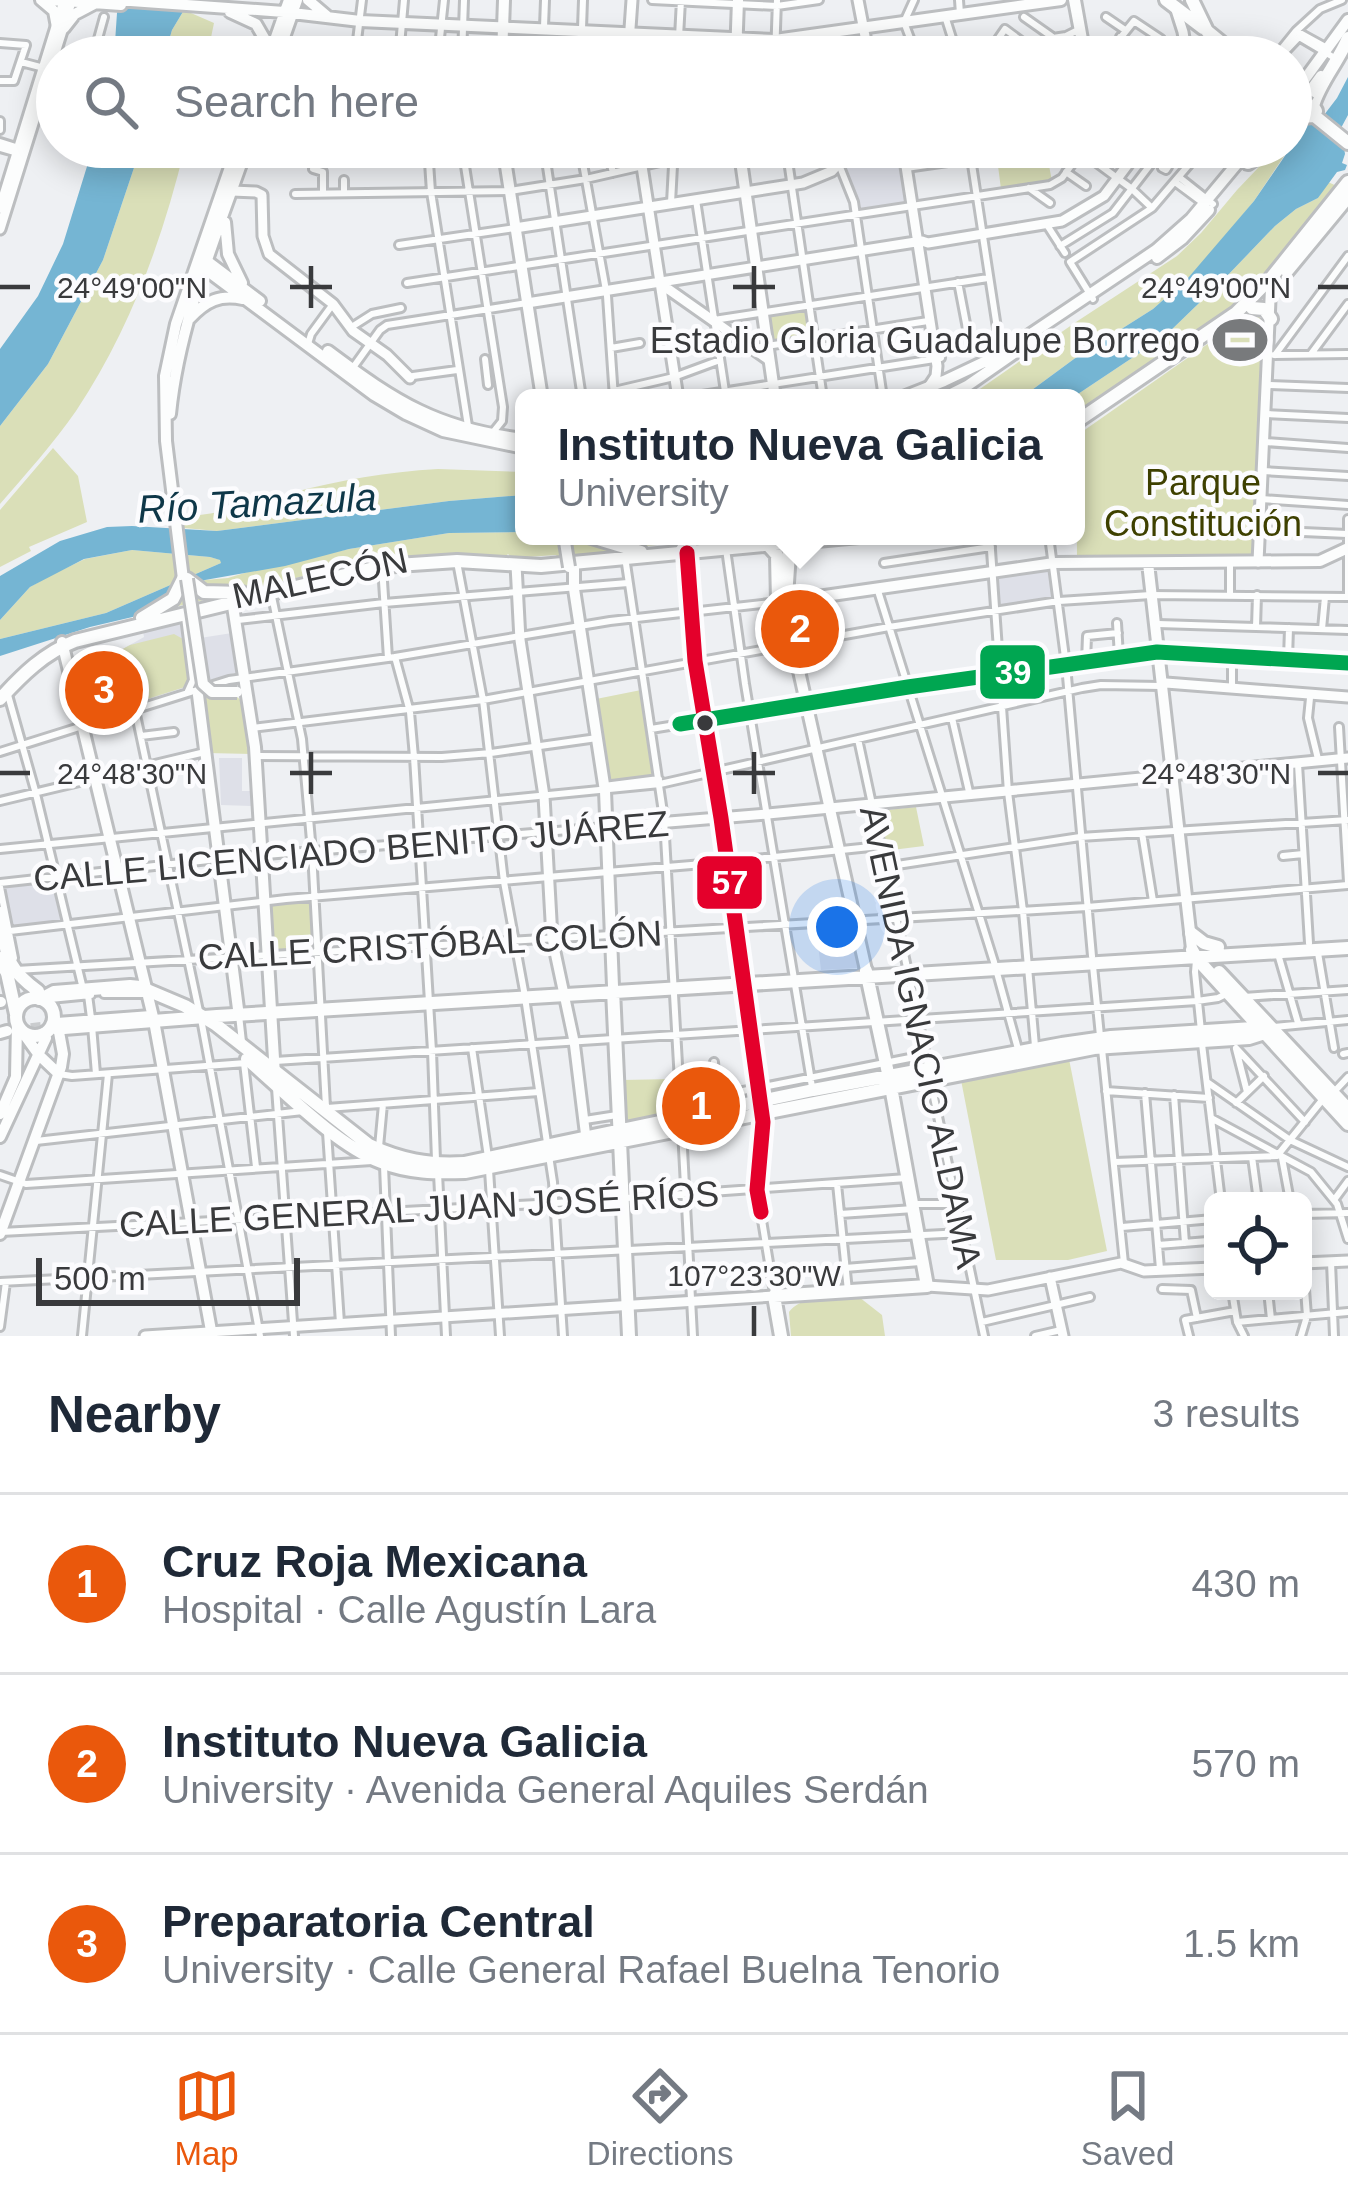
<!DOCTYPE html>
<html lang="en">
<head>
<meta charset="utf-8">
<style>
	body { margin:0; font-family:Arial,sans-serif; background:#f6f6f7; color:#1f2937 }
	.controls { position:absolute; right:36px; bottom:36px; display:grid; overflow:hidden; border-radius:18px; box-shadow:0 6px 30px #0003 }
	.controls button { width:108px; height:108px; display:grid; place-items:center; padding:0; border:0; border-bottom:3px solid #e0e1e3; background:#fff; color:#1f2937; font:60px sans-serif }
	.scale { position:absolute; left:36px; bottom:30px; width:264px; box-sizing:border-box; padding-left:12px; border:6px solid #393a3c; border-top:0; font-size:33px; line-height:42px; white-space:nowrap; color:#393a3c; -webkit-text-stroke:9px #fcfcfe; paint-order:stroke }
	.you { position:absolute; left:837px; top:927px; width:42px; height:42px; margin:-30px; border:9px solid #fff; border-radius:50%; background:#1a73e8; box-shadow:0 0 0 18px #1a73e833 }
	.badge { display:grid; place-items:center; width:78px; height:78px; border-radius:50%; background:#ea580c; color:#fff; font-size:39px; font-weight:700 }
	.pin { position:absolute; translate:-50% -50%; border:6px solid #fff; box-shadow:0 3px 12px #0006 }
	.popup { position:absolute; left:515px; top:389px; width:570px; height:156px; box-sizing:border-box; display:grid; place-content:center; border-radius:18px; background:#fff; filter:drop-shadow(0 3px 9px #0005); font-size:39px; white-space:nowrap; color:#747a83 }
	.popup b { font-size:45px; color:#1f2937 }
	.popup::after { content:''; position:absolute; left:50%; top:100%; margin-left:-24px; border:24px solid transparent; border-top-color:#fff }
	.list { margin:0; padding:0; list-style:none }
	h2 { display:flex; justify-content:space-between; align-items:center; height:156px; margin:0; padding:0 48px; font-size:51px }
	h2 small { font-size:39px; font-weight:400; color:#747a83 }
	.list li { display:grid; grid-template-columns:78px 1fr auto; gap:36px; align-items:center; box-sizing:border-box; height:180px; padding:0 48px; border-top:3px solid #e0e1e3 }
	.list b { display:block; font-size:45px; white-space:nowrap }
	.list p { margin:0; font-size:39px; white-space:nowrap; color:#747a83 }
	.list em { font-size:39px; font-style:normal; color:#747a83 }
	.icon { flex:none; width:66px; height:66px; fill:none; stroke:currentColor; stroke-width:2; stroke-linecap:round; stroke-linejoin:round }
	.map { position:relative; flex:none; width:1348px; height:1336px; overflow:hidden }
	.search { position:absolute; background:#fff; box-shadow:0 6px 30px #0003; left:36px; right:36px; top:36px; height:132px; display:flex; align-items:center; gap:30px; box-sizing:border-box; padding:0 42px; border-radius:66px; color:#747a83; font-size:45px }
	.sheet { height:696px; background:#fff }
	nav { display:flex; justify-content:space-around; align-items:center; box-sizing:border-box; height:168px; border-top:3px solid #e0e1e3; background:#fff; font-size:33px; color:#747a83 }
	nav a { display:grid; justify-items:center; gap:6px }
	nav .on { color:#ea580c }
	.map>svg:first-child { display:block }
</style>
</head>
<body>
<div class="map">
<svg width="1348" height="1336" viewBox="0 0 1348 1336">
	<rect width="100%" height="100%" fill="#eef0f3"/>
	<path fill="#dee0e8" d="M903,159L910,208L854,217L852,202L838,169Z
		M1051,568L1055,598L1000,606L996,576Z
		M180,617L190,678L185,687L84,720L73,677L144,637L142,626Z
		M232,633L238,672L207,681L200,638Z
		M219,758H242V791H251V806L221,805Z
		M51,881L61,920L10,926L2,886Z
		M849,925L858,968L821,970L816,927Z"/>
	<path fill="#dadfb8" d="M184,10L214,23L207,57H164L172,30Z
		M141,147H185C162,241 130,330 76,411C53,444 26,474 0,504V426L48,364L103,260Z
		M1277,148L1284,156L1254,201L1213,251L1188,278L1153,309L1074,359L1021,398H967L1076,322L1177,256L1201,233L1237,190Z
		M1046,150L1052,181L1001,189L998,166L1014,163L1013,155Z
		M1328,182L1339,187L1309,225L1305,226L1274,267L1270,268L1271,272L1236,308L1113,391L1106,392V396L1076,417V398H1072L1165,336L1226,277L1275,226L1296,209L1318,198Z
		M807,309L812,336L768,344L763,317Z
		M1257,314L1265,323L1253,556L1077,558L1076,436L1249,315Z
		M53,448L78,476L87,522L29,547L31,551L0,567V510Z
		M438,469L524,472V495L449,501L217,531L184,528L181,517C223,514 252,504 291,493C340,480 387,472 438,469Z
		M524,532V536H775L631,547L623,552L559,559L556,555L512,558L508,554L505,557L433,554L382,558L378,555L376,559L336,568L332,565L329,570L141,615L176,593L205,580L228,578L258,569L349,549L449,533Z
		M132,550L210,557L221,560V563L106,613L0,639V620L30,587L51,575L85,559Z
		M174,634L183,639L188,683L185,687L135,703L119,651L130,645Z
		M641,690L656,777L609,783L596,699Z
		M202,692L211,696L237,697L243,702L252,754L207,753L199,693Z
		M916,807L924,846L884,851L876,811Z
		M313,898L315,948L270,951L265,902Z
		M1069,1059L1107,1251L1068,1260H996L961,1080Z
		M674,1079V1116L625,1127L622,1080Z
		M859,1297L882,1315L885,1336H791L789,1312C804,1293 837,1298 859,1297Z"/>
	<path fill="#75b5d3" d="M122,0L184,10L172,30L164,57H114L117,13Z
		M1348,77V115L1341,128L1345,154L1342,163L1347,165L1345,170L1337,172L1318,198L1296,209L1275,226L1226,277L1165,336L1072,398H1021L1074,359L1153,309L1188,278L1254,201L1291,147V143L1308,122L1324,115L1337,98Z
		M93,147H141L103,260L48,364L0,426V349L38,296L63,244Z
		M524,495V532L449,533L349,549L285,566L205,580L176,593L141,615L90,627L0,656V639L106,613L221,563L220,560L210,557L132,550L84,559L30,587L0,620V576L60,541L107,527L132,526L217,531L449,501Z"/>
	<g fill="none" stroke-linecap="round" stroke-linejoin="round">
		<path stroke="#caccce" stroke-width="10" stroke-dasharray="10 5" stroke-linecap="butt" d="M16,1030L57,1025"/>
		<defs>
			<path id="minor" d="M652,0L777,6L819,0
				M914,0L904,22L917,57
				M959,0L960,14
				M1072,0L1080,42L1097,57
				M1077,0L1084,39L1105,57
				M945,16L958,57
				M1024,17L1051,36
				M1106,17L1125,30
				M544,27L545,0
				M1296,31L1320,9L1342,0
				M813,36L817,57
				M1120,37L1148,57
				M0,43L26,45L14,81H0
				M316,53L366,57
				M678,56L681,0
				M93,57L104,17
				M355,57L362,0
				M399,57L404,0
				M438,57L444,0
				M462,57L464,0
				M581,57L583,0
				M674,57L736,50
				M775,57L777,0
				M1009,57L994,45L1005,29L1043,57
				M1030,57L1046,39L1066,36L1076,31
				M1105,57L1134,21L1161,39L1152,57
				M1275,57L1296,31L1327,48
				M1280,57L1299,37L1333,57
				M21,62L44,68
				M44,93L57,97
				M0,121V130
				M0,142L19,148
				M428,147L431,192L468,426
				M462,147L503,407L502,421L494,431
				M544,147L582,398
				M580,147L607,296L614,398
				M607,147L613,173
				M786,147L823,398
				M832,147L854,202L883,398
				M1075,147L1132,189L1152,208
				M0,148L18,153
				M585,149L595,147
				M971,158L1001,354
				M1164,164L1168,167L1166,170L1162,168Z
				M906,168L1024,151L1030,147
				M313,169L323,172V193
				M1066,172L1086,186
				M1179,177L1213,204
				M1175,182L1206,205
				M1029,188L1050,203
				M344,193V180
				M295,194L510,191L586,179L726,147
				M696,200L726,398
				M671,203L674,147
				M1047,225L1065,253
				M399,245L515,228
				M1060,246L1113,213L1164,147
				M958,282L968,334
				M407,283L1050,185L1062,178L1081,152
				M1093,299L1070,262L1152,208L1204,147
				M714,320L988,278
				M350,328L372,314L401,308
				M308,344L311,334L333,304
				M611,348L640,343
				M754,348L928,321
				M1311,354L1348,304
				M1274,355L1348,354
				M1275,355L1348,256
				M485,359L488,385
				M352,369L380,330L387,325L527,303
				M413,376L457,370
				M1267,385L1348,388
				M614,391L674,377L720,360
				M683,398L941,358
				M1266,414L1348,418
				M1265,442L1348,448
				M1263,471L1348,476
				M1261,499L1348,505
				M1261,530L1347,534
				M990,536L1008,792L1023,911L1035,1046
				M1049,536L1066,665L1092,956
				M726,549L745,684L812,1087
				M687,553L695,661L721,818L761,1102
				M625,557L664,819L681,1117
				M457,562L483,700L504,882L524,991L553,1182L563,1336
				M884,563L991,547
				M382,566L388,658
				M270,587L302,739L312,852L326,1107
				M878,591L994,962L1018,1049
				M1230,594V562
				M1348,597V519
				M185,617L193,680L188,691
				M238,620L384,603L628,583
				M1117,623L1119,657
				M1158,624L1348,630
				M1256,627L1257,595
				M1322,629L1325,597
				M395,657L410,712L414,757L432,1051L436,1160
				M1288,659L1289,628
				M1086,662L1087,636L1118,633
				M1232,688V656
				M8,695L36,794L83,989
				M1310,698L1308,718L1318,759
				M135,710L199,1011
				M952,718L970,796
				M1339,727L1348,882
				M252,728L483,700L889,627L1059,601L1151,595L1348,597
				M651,729L908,687L1157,652L1348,663
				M141,736L174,732
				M858,739L929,1070
				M0,752L229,680L395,657L610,621L779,602
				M256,756L442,757L491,753L597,738
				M1298,764L1309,943
				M604,786L659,779
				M0,801L205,752
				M1142,833L1153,901
				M0,849L660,784L1082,688L1101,685L1161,686
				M1283,856L1303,854
				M884,867L1080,837L1348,820
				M0,883L218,859L605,827
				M0,887L14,958
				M10,931L286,899L727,862L880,846
				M1318,953L1334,1048
				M1278,954L1298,1023
				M1196,960L1195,972L1201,1031
				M1093,966L1100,1036
				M16,970L1087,907L1348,885
				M104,994H144
				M88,995L91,1018
				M1244,997L1348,990
				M50,999L91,995
				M239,1015L242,1042
				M201,1019L260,1336
				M57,1021L151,1014
				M92,1026L96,1074
				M1274,1027L1348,1020
				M1202,1044L1221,1201
				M472,1048L488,1157
				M1236,1048L1305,1122
				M1102,1049L1124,1263
				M1236,1049L1247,1092
				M1343,1054L1348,1053
				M275,1061L1197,1001L1218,998L1228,993
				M714,1062L717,1096
				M244,1063L256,1167
				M59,1074L72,1076L246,1063
				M1207,1082L1290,1140L1348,1167
				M931,1083L984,1336
				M276,1088L294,1336
				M1106,1091L1209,1098
				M1145,1093L1160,1269
				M1333,1093L1348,1077
				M1174,1095L1185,1243
				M682,1103L925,1055
				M1236,1103L1264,1076
				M327,1108L539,1092
				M762,1116L758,1196L774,1293
				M1211,1118L1311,1172L1337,1204L1348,1239
				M585,1120L617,1115
				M682,1130L693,1336
				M327,1132L340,1323
				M36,1141L303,1111
				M379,1147L383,1104
				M1252,1157L1258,1201
				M1282,1158L1290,1201
				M1115,1162L1277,1156L1323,1099
				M384,1166L391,1336
				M489,1170L500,1336
				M438,1173L446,1336
				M0,1175L26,1184L372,1161
				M837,1184L848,1291
				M1334,1200L1348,1181
				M913,1204H957
				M840,1214L914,1209
				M1303,1214L1348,1213
				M1122,1227L1213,1219
				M1,1232L556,1203L907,1178
				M1158,1245L1208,1241
				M1331,1262L1334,1336
				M845,1268L920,1262
				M0,1282L963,1233
				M1162,1289L1191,1290L1197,1318
				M1232,1291L1237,1322L1244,1336
				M1268,1291L1271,1319
				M982,1322L1090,1297
				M1237,1322L1348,1312
				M0,1327L6,1282
				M82,1336L108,1074
				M1035,1336L1061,1330
				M1189,1336L1185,1320L1235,1311
				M1301,1336L1307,1316L1303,1263"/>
			<path id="tertiary" d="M858,0L869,57
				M1176,10L1183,32L1187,57
				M628,57L632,0
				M639,147L678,398
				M903,147L937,366L936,376L928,388
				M232,191L256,192L262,195L263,236L269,254L333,304L353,331L387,355L410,378
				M0,208L64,1
				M515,228L803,183L832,171L854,147
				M0,229L71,2
				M661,284L769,360
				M527,303L922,241L928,243L1062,221L1104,196L1141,147
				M1258,562L1271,278
				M516,565L520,640L544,796L552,938L574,1041L586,1138
				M1161,686L1166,683L1348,697
				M608,827L768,814L1348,758
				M1303,1263L1348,1261
				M1050,1277L1063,1336
				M927,1286L988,1290L1121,1263L1144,1271L1213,1268
				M145,1336L774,1296"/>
			<path id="secondary" d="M41,0L54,11L57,27
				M51,0L121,5
				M117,0L284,12L360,21L775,40L1061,0
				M308,0L327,16
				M230,12L256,24L271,50
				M64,28L75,14L94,4
				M269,57L289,0
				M277,57L297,0
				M502,57L504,0
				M736,57L738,0
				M1291,98L1348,20
				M1291,117L1321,76
				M503,147L542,398
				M739,147L775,398
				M225,222L228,254L242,283
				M203,258L260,301
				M1157,258L1182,239L1209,210
				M201,266L374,395L406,414L443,431L524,448
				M190,318C206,301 220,294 243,299
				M328,351C396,402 438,429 524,439
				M901,398L944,381L1001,354L1156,250L1191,219L1251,147
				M943,398L967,386L1036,338
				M170,414C179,322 217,234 247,147
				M1148,563L1192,949
				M574,565V589L605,791L613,986
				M183,579L166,441L165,376L176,324L237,147
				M232,600L255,747L275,1075
				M783,602L1054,563L1320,561L1348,548
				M784,604L866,970
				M62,642L154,1021L212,1336
				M198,695L238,1009
				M0,1002H1
				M21,1030L39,1055L59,1074
				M0,1033L7,1031
				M0,1114L16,1077L17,1023
				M0,1137L46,1038L44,1033
				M0,1234L61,1067L63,1054L59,1032L52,1025"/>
			<path id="primary" d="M1166,0L1203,28
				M1192,0L1207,31L1239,57
				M1306,109L1348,143
				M1316,111L1313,106C1319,83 1339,61 1348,38
				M1291,126L1301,117L1314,116
				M1248,163L1271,147
				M1287,271L1348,197
				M1252,308L1264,309L1271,319
				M1076,422L1236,313L1271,278L1348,182
				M588,536L641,552
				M722,543L750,536
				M768,545L777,555L778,602
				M187,579L204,592L242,593
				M785,612L789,553L797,542
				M142,618L173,599L183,579
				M0,699C22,675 44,653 75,641L382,566L457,561L541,566L859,536
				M0,913C8,953 2,965 38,991L39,999
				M1191,933L1204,943L1218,947
				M1192,950L1197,959L1348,1124
				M5,964L16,1014
				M1219,972L1348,1109
				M613,990L629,1336
				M16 1017a19 19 0 1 1 38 0a19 19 0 1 1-38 0Z
				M41,999L54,992L130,986L140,987L185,1006L215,1024L369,1145C401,1160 428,1165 464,1163L813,1090L1062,1044L1111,1037L1269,1027
				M52,1025L64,1028L217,1016L1348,948
				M247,1059C284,1091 336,1145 381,1162C409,1173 436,1173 465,1172L1094,1048L1249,1038L1268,1032
				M781,1336L774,1296L927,1286L891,1087L866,971"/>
			<path id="trunk" d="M0,959L7,971"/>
		</defs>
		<use href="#minor" stroke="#bcbec0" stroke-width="12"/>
		<use href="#tertiary" stroke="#bcbec0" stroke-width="15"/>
		<use href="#secondary" stroke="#bcbec0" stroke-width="16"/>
		<use href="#primary" stroke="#bcbec0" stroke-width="18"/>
		<use href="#trunk" stroke="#bcbec0" stroke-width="20"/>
		<use href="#minor" stroke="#fcfdfd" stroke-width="6"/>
		<use href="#tertiary" stroke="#fcfdfd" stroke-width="9"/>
		<use href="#secondary" stroke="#fcfdfd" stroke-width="10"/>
		<use href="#primary" stroke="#fcfdfd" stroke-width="12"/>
		<use href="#trunk" stroke="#fcfdfd" stroke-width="14"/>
		<defs>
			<path id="secondary-bridge" d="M564,536L569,567
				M785,547L786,536
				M187,579L203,684L212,692H237"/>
			<path id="primary-bridge" d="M1291,93L1309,105"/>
		</defs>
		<use href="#secondary-bridge" stroke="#bcbec0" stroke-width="16" stroke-linecap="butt"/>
		<use href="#primary-bridge" stroke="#bcbec0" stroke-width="18" stroke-linecap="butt"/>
		<use href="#secondary-bridge" stroke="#fcfdfd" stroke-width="10"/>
		<use href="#primary-bridge" stroke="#fcfdfd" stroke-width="12"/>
		<defs>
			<path id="bus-1" d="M687,553L695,661L721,818L763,1122L757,1190L761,1212"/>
			<path id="bus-2" d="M680,724L908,687L1157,652L1348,663"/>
		</defs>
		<use href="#bus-1" stroke="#fcfcfe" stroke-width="24"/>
		<use href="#bus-2" stroke="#fcfcfe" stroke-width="24"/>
		<use href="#bus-1" stroke="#e4002b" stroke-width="15"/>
		<use href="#bus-2" stroke="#00a651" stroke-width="15"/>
	</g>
	<path fill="none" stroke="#393a3c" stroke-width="4.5" d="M311,266V308M754,266V308M0,287H30M290,287H332M733,287H775M1318,287H1348M311,752V794M754,752V794M0,773H30M290,773H332M733,773H775M1318,773H1348M754,1306V1336"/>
	<defs>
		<symbol id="stadium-bare" viewBox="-9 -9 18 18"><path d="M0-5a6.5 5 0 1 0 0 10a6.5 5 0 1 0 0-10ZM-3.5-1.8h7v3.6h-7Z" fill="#787a7c" stroke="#fcfcfe" stroke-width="2.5" paint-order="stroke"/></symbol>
	</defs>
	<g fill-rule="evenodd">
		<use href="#stadium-bare" x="1202" y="302" width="76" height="76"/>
	</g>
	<circle fill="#393a3c" stroke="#fcfcfe" stroke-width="4.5" cx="705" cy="723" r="10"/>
	<g text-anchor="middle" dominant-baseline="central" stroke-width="9" stroke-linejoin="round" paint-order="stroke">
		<g font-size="36" fill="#393a3c" stroke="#fcfcfe" text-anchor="end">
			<text x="1200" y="340">Estadio Gloria Guadalupe Borrego</text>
		</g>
		<g font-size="36" fill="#3e4000" stroke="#fcfcfe">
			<text x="1203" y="482">Parque<tspan x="1203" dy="41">Constitución</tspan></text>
		</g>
		<g font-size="36" fill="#393a3c" stroke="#fcfcfe">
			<text transform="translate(320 578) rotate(-12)">MALECÓN</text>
			<text transform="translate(351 851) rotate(-5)">CALLE LICENCIADO BENITO JUÁREZ</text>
			<text transform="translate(430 945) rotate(-3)">CALLE CRISTÓBAL COLÓN</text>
			<text transform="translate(921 1037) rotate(78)">AVENIDA IGNACIO ALDAMA</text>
			<text transform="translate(419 1209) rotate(-3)">CALLE GENERAL JUAN JOSÉ RÍOS</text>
		</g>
		<g font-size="39" font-style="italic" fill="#0e3748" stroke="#fcfcfe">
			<text transform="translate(257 503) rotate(-3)">Río Tamazula</text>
		</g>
	</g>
	<g font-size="30" text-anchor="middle" fill="#393a3c" stroke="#fcfcfe" stroke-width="9" stroke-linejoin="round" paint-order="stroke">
		<text x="132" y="298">24°49'00"N</text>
		<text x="1216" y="298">24°49'00"N</text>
		<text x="132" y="784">24°48'30"N</text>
		<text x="1216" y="784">24°48'30"N</text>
		<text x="754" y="1286">107°23'30"W</text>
	</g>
	<g stroke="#fcfcfe" stroke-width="4.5">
		<rect x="978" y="643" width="69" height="58" rx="12" fill="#00a651"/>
		<rect x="695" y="854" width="69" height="57" rx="12" fill="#e4002b"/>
	</g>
	<g font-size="33" text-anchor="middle" font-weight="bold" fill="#fff">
		<text x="1013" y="684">39</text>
		<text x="730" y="894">57</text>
	</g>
</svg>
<div class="controls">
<button><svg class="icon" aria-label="locate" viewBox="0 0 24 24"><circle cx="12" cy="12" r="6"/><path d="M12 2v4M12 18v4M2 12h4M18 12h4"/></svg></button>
</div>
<div class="scale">500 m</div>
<div class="you"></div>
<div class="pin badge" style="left:701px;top:1106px">1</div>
<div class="pin badge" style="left:800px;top:629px">2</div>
<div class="popup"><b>Instituto Nueva Galicia</b>University</div>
<div class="pin badge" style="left:104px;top:690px">3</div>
<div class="search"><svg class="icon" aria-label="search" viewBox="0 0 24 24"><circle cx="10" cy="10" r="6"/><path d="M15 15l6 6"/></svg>Search here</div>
</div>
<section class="sheet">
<h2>Nearby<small>3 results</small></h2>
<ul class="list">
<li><span class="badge">1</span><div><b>Cruz Roja Mexicana</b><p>Hospital · Calle Agustín Lara</p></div><em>430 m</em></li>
<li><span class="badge">2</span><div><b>Instituto Nueva Galicia</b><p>University · Avenida General Aquiles Serdán</p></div><em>570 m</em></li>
<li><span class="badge">3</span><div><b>Preparatoria Central</b><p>University · Calle General Rafael Buelna Tenorio</p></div><em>1.5 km</em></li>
</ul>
</section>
<nav>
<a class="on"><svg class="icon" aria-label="map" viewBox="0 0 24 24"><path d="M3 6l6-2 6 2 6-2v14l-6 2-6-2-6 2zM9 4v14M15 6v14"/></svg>Map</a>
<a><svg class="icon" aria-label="directions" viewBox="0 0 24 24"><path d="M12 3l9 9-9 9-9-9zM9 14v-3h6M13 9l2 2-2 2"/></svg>Directions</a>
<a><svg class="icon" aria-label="saved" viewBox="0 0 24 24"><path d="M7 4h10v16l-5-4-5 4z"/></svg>Saved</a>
</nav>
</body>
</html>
